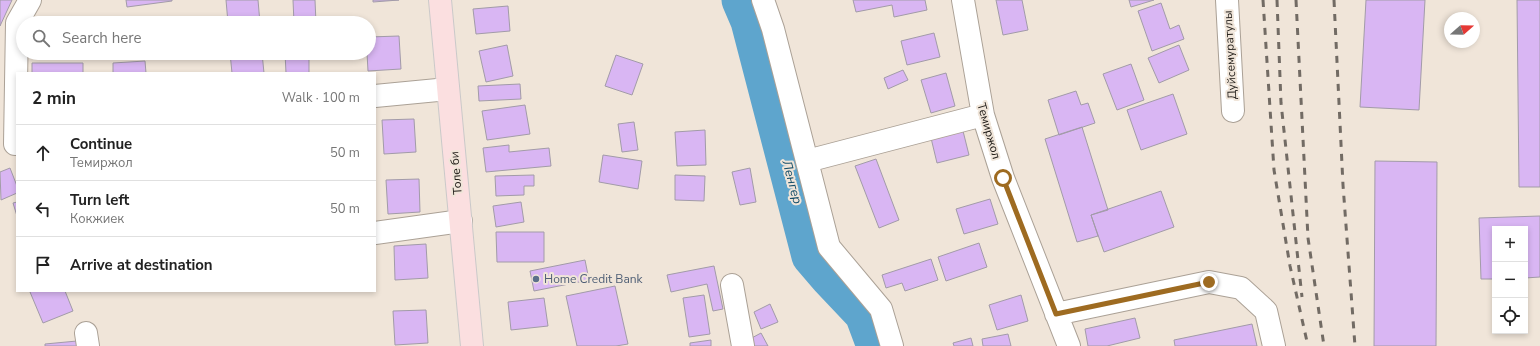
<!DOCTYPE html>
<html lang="en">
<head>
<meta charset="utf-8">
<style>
	body { margin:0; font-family:"Nunito Sans",sans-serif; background:#f2f2f2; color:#222 }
	.controls { position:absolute; right:12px; bottom:12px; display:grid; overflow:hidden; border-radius:0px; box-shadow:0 2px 6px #0003 }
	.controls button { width:36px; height:36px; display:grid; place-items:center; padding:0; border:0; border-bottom:1px solid #e0e0e0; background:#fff; color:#222; font:20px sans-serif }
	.compass { position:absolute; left:1444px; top:12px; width:36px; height:36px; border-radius:50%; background:#fff; box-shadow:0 2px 6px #0003; rotate:70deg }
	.stop { position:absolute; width:12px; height:12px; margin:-9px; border:3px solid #9e6b21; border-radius:50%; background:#fff }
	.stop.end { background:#9e6b21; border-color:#fff; box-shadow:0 1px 4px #0008 }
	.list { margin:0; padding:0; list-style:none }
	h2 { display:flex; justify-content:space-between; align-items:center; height:52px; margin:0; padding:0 16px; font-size:17px }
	h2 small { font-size:13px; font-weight:400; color:#767676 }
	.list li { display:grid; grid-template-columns:26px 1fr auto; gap:12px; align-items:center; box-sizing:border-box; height:56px; padding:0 16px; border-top:1px solid #e0e0e0 }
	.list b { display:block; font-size:15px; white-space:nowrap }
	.list p { margin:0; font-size:13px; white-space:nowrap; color:#767676 }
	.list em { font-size:13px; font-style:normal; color:#767676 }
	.icon { flex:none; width:22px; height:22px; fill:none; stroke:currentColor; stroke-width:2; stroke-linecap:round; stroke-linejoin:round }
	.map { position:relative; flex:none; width:1540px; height:346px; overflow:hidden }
	.search { position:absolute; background:#fff; box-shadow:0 2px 6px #0003; left:16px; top:16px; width:360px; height:44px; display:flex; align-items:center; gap:10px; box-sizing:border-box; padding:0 14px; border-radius:22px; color:#767676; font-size:15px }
	.panel { position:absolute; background:#fff; box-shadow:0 2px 6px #0003; left:16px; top:72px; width:360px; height:220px; border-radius:0px }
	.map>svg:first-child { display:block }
</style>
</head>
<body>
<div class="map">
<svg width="1540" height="346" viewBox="0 0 1540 346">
	<rect width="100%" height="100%" fill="#f0e5d9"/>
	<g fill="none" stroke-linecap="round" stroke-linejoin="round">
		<path stroke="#5ea5cd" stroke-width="39" d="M741,0L750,21L811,256L829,277L864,314L876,346"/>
	</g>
	<path fill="#d9b6f3" stroke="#a29ba8" d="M0,0H12L0,26Z
		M126,0H172V1L127,7Z
		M226,0H258L260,23H228Z
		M293,0H315L316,23H294Z
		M373,0H399L373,2Z
		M853,0H925L927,10L894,17L892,5L856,12Z
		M996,0H1022L1028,30L1003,35Z
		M1129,0H1154L1131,7Z
		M1366,0H1425L1419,110L1360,107Z
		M1517,0H1540V187H1519Z
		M1161,3L1170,29L1179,25L1184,39L1152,51L1138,11Z
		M508,6L510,31L476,34L473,9Z
		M52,19V23H32V20Z
		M934,33L940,57L907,65L901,41Z
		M399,36L401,69L368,71L367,53H369V37Z
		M507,45L513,76L486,82L479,51Z
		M1179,45L1189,70L1159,83L1148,58Z
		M230,53H262L264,73H232Z
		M285,53H324L309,54V73H286Z
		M616,55L643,64L632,95L605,86Z
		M145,61L146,73H113V63Z
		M32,63H83V73H32Z
		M1131,64L1144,100L1117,110L1103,74Z
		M903,70L908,80L888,89L884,78Z
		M946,73L955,106L931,113L921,80Z
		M520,84L521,99L479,101L478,86Z
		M1076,91L1081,105L1088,103L1095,123L1059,135L1048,100Z
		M1173,94L1187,134L1141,150L1127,110Z
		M525,105L530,134L487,140L482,111Z
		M414,119L416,152L384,154L382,120Z
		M634,122L638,150L622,152L618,124Z
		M1082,127L1108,210L1091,215L1098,236L1077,242L1045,139Z
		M705,130L706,165L677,166L675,132Z
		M963,131L969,155L937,163L931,138Z
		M509,145V152L549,148L551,166L486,172L483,148Z
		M603,155L642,161L638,189L599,182Z
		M876,159L899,220L879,228L855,166Z
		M1375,161L1437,162L1436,346H1374Z
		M10,168L17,186V193L1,200L0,172Z
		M750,168L756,202L740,205L732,172Z
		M534,175V186H524V195L496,196L495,176Z
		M675,175L705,176L704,201L675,200Z
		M419,179L420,212L388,214L386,180Z
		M1161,191L1174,227L1104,252L1091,215Z
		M990,199L998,224L964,234L956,209Z
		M17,202V216L13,203Z
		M521,202L524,222L496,227L493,206Z
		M1540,216V277L1525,278V229H1495V279H1481L1479,218Z
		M496,232H544V262H497Z
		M979,243L987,267L946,281L938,257Z
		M426,244L428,278L395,280L394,246Z
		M931,259L938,280L905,291L902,283L886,288L882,275Z
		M585,260L589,280L534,291L530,271Z
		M714,266L723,309L713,311L707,284L671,292L667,275Z
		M615,286L628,344L616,346H577L566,296Z
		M32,291H65L73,311L43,323L30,292Z
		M704,295L710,334L689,337L683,298Z
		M1021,295L1028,321L997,330L989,305Z
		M544,298L548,326L511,330L508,302Z
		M770,304L778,322L761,329L754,312Z
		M426,310L428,343L395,345L393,311Z
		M1135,318L1140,338L1107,346H1088L1085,329Z
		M1252,324L1257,346H1175L1174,340Z
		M761,333L768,346H751L748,340Z
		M1008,334L1011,346H983L982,339Z
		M971,338L973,346H954L953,343Z
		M711,340V346H690V343Z
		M77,341L78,346H45V344Z"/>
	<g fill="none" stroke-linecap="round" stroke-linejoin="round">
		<defs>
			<path id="minor" d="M763,0L773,29L829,247L881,309L892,346
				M963,0L983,115L1003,178L1069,346
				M1227,0L1233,111
				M375,96L448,89
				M17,144H15L17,23L30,0
				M807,161L983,115
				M375,233L461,221
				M732,285L743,346
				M1056,314L1209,282L1241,288L1266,311L1274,346
				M86,333L88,346"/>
			<path id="major" d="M440,0L472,346"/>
		</defs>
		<use href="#minor" stroke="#aba196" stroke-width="24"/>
		<use href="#major" stroke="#cac9c9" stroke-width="24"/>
		<use href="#minor" stroke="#fff" stroke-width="22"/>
		<use href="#major" stroke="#fbdfe0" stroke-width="22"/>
		<path stroke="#726b64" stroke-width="3" stroke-dasharray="7 7" stroke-linecap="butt" d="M1263,0L1274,170L1290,266L1308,346
			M1277,0L1281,103L1302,297
			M1296,0L1308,238L1324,346
			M1334,0L1343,185L1355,346"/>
	</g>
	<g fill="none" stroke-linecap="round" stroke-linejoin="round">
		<path stroke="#9e6b21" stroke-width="5" d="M1003,178L1056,314L1209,282"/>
	</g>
	<circle fill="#5c6f8a" stroke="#f0e5d9" stroke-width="1.5" cx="536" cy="279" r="4"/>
	<g text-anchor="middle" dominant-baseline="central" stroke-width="4" stroke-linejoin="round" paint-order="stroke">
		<g font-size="12" fill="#24201c" stroke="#f0e5d9">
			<text transform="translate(1230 55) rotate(-93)">Дуйсемуратулы</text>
			<text transform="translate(989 131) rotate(74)">Темиржол</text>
			<text transform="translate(456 173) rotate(-95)">Толе би</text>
		</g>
		<g font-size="12" fill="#4e5e75" stroke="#f0e5d9" text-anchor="start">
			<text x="544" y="279">Home Credit Bank</text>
		</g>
		<g font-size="13" font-style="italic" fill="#144d68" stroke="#f0e5d9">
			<text transform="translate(792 182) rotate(75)">Ленгер</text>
		</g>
	</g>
</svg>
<div class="controls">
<button>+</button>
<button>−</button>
<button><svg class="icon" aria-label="locate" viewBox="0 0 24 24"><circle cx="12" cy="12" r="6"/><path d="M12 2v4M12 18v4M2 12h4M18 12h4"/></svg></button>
</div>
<svg class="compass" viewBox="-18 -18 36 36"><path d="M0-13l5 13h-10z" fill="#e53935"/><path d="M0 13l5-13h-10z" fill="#767676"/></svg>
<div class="stop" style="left:1003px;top:178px"></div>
<div class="stop end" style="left:1209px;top:282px"></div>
<div class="search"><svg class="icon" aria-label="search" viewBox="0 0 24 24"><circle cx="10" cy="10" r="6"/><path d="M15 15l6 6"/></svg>Search here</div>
<section class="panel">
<h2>2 min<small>Walk · 100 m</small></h2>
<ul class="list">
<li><svg class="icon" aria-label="ahead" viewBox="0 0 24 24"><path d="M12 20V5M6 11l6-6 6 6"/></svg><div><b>Continue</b><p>Темиржол</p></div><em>50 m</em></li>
<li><svg class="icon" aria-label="left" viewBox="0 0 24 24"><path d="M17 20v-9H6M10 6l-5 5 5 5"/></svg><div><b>Turn left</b><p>Кокжиек</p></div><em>50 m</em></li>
<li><svg class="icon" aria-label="arrive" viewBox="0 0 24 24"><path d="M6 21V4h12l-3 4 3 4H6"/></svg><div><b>Arrive at destination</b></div></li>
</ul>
</section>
</div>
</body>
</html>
